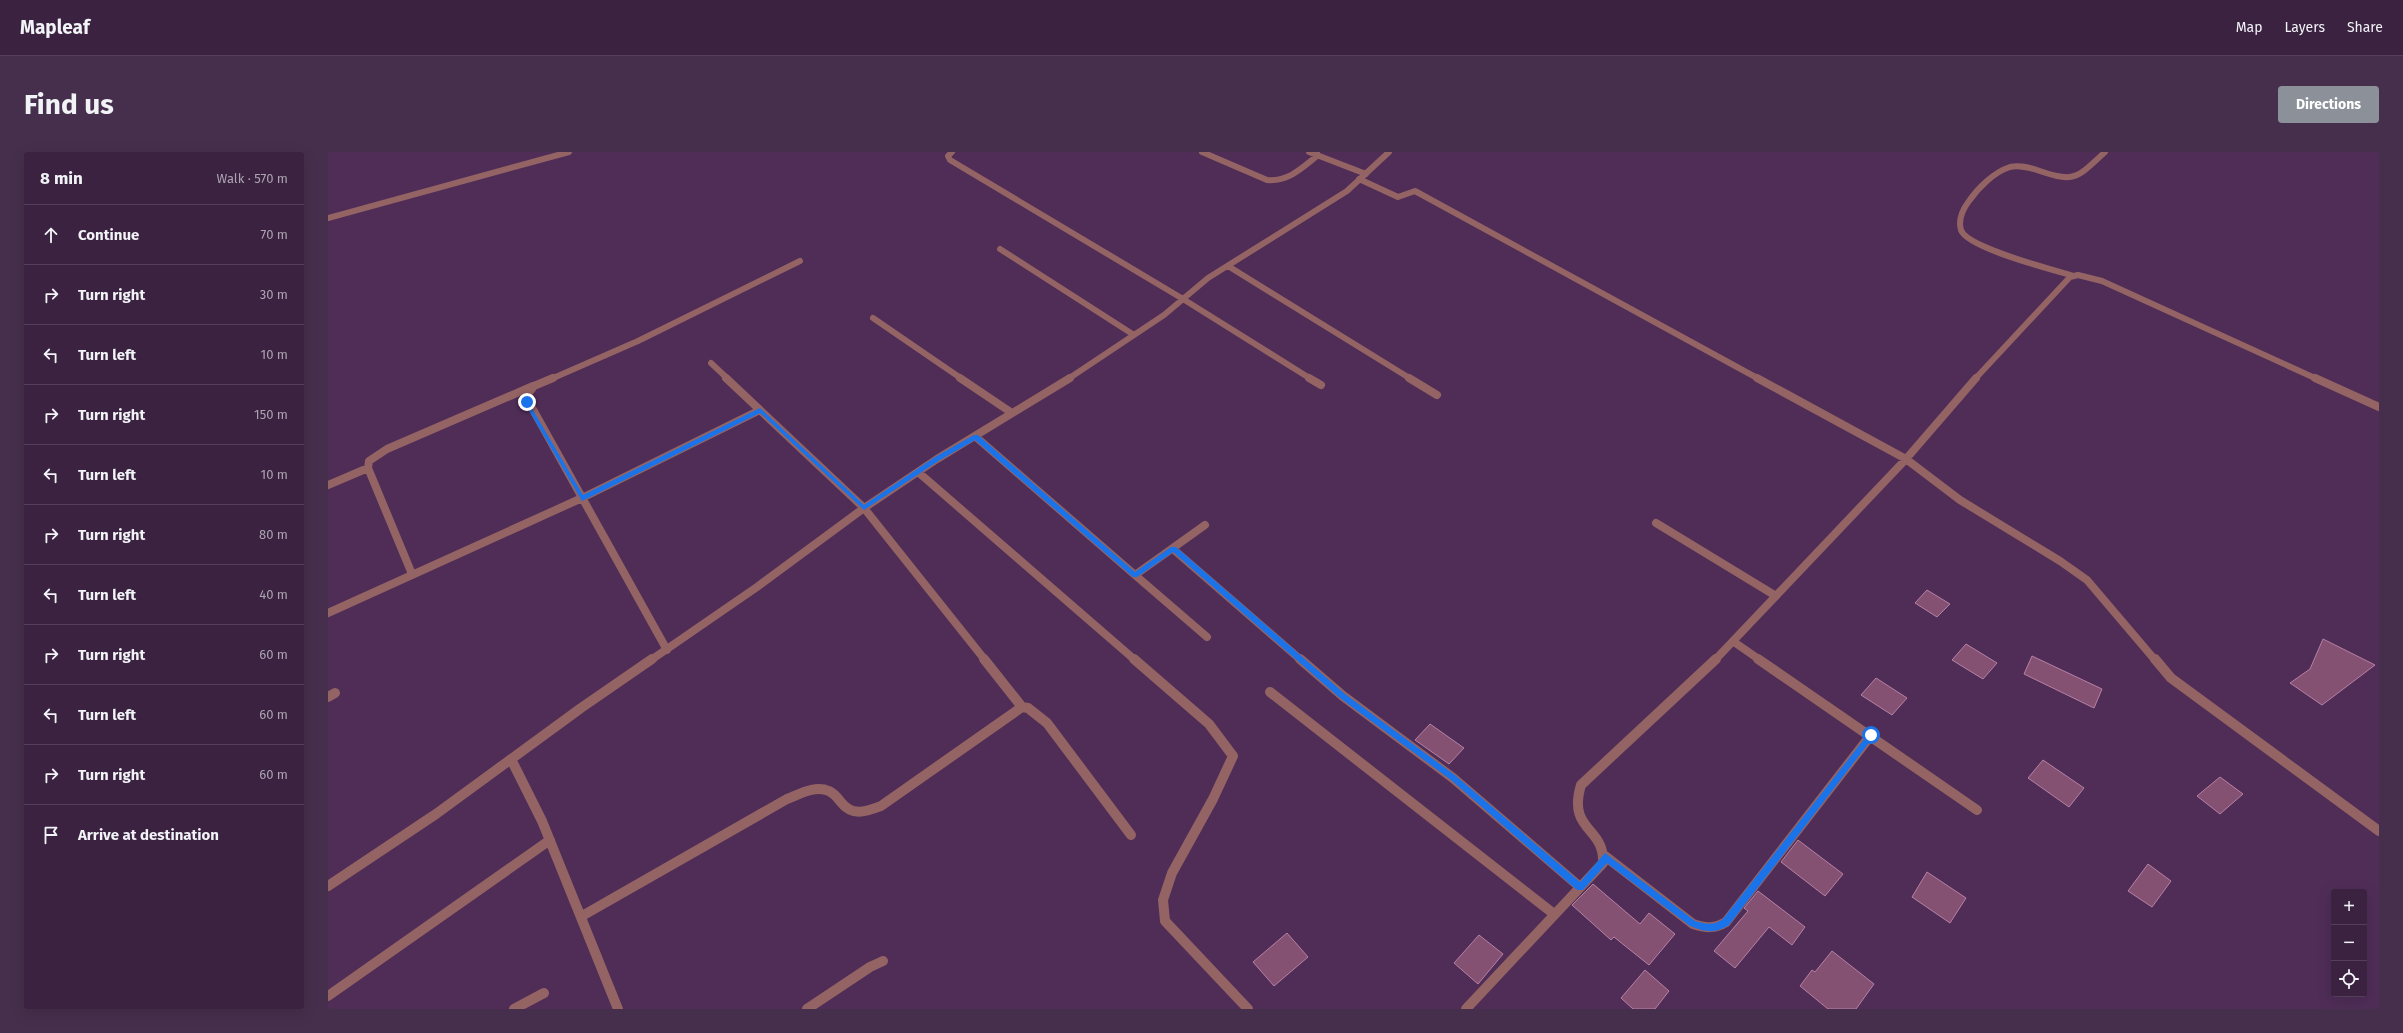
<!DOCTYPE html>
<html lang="en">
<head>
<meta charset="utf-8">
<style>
	body { margin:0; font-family:"Fira Sans",sans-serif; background:#462f4c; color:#f1f3f6 }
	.controls { position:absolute; right:12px; bottom:12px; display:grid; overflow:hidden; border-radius:4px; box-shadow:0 4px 16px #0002 }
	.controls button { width:36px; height:36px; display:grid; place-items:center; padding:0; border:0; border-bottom:1px solid #543f5a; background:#3b2241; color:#f1f3f6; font:20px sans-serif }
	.stop { position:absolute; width:12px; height:12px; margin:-9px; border:3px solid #1a73e8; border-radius:50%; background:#fff }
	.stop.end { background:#1a73e8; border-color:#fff; box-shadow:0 1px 4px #0008 }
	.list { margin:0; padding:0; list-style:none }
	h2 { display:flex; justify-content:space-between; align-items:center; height:52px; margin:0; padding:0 16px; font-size:17px }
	h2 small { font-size:13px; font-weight:400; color:#aca4b1 }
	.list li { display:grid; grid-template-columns:26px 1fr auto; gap:12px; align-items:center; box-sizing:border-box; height:60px; padding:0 16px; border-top:1px solid #543f5a }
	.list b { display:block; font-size:15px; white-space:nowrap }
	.list em { font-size:13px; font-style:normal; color:#aca4b1 }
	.icon { flex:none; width:22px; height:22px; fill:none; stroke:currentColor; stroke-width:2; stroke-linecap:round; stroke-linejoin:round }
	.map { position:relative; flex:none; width:2051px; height:857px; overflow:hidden; border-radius:4px }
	header { display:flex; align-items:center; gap:24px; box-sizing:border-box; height:56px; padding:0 20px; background:#3b2241; border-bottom:1px solid #543f5a }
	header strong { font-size:19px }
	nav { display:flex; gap:22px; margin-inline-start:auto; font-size:14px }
	.intro { display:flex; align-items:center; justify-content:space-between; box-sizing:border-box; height:96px; padding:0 24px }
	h1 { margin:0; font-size:28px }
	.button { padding:10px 18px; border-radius:4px; background:#8c9099; color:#fff; font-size:14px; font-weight:700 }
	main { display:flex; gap:24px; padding:0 24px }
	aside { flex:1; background:#3b2241; border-radius:4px; box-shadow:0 4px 16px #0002 }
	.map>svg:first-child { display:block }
</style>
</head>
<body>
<header>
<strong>Mapleaf</strong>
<nav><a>Map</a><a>Layers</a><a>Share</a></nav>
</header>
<div class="intro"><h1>Find us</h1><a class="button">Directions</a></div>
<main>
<aside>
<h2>8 min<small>Walk · 570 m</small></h2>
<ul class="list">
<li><svg class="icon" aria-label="ahead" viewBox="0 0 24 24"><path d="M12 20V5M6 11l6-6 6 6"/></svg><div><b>Continue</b></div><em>70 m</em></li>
<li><svg class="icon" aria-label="right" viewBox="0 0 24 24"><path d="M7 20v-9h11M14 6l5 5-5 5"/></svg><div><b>Turn right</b></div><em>30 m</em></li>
<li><svg class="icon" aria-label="left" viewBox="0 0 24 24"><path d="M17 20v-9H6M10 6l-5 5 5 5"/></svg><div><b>Turn left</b></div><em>10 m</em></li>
<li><svg class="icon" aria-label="right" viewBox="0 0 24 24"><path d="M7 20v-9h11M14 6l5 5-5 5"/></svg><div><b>Turn right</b></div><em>150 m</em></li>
<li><svg class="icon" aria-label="left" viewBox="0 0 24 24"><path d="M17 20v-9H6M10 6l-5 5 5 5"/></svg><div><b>Turn left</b></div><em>10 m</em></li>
<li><svg class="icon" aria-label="right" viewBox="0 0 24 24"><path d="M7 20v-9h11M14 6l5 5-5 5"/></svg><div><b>Turn right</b></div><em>80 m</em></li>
<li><svg class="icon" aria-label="left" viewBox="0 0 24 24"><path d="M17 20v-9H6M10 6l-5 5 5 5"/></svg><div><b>Turn left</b></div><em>40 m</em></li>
<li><svg class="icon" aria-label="right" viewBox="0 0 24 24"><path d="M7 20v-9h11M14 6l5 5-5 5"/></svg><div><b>Turn right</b></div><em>60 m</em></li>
<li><svg class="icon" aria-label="left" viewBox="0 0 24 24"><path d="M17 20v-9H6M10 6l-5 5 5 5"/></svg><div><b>Turn left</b></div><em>60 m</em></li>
<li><svg class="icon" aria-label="right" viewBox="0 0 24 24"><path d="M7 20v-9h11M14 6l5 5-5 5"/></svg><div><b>Turn right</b></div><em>60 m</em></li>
<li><svg class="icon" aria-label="arrive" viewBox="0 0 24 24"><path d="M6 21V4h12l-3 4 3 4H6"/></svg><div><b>Arrive at destination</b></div></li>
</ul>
</aside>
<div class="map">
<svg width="2051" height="857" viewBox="0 0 2051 857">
	<rect width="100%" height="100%" fill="#4f2d57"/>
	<path fill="#845173" stroke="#b781a4" d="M1599,438L1622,452L1609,465L1587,451Z
		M1995,487L2047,513L1994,553L1962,531L1982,517Z
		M1638,492L1669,511L1655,527L1624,508Z
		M1704,504L1774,537L1766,556L1696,522Z
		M1548,526L1579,546L1564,563L1533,543Z
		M1102,572L1136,596L1121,612L1087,588Z
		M1715,608L1756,636L1741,655L1700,626Z
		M1892,625L1915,642L1892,662L1869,644Z
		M1470,688L1515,722L1497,744L1453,710Z
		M1820,712L1843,729L1824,755L1800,739Z
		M1599,720L1638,746L1622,771L1584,745Z
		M1265,732L1312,772L1321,761L1347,782L1321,813L1286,785L1283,788L1244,753Z
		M1430,739L1477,775L1464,793L1441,775L1407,816L1386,799L1420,759L1416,756Z
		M959,781L980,805L946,834L925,810Z
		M1151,783L1175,802L1150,832L1126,811Z
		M1504,799L1546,832L1528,857H1500L1472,834L1484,818L1487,820Z
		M1317,818L1341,839L1327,857H1305L1293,846Z"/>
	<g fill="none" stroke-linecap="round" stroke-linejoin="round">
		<path stroke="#946363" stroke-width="8" d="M1328,371L1448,444"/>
		<path stroke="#946363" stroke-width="6" d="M624,0L620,4L622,8L855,147L983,227
			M874,0L939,28C960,30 974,16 989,4V0
			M981,0L1038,22
			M1031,27L1070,45L1087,39L1431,227
			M0,66L241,0
			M672,97L806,183
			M900,114L1083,227
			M1746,124C1726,118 1639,96 1633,78C1630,68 1635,57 1641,49C1650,36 1666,20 1682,15C1690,13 1698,15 1706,17C1746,31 1747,28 1777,0
			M545,166L634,227
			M383,211L400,227
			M223,227L310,189L472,109
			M740,227L836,163L880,126L1019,39L1061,0
			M1647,227L1742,125L1750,123L1774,129L1989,227"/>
		<path stroke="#946363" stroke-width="8" d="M225,226L206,234L198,245L339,498
			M398,226L536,356L657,508
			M632,226L684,261
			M981,226L993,233
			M1081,226L1109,243
			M1429,226L1578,307L1632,348L1732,409L1759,428L1827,508
			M1987,226L2051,255
			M648,285L807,423L877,373
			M590,320L807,508
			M0,333L40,316
			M845,397L973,508
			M84,422L40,316L41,309L59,297L205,234
			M807,423L879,485
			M0,461L254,346L432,258
			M1406,490L1432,508
			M323,508L429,435L536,356L609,307L742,226
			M1387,508L1578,307L1648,226"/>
		<path stroke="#946363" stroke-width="10" d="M656,507L694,555
			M806,507L881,572L905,604L885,647L844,721L835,748L837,769L920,857
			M972,507L1015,544L1125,626L1252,735
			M1430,507L1649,658
			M1827,507L1843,526L2051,679
			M942,540L1226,762
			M0,545L7,541
			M183,607L214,669L290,857
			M1277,704L1365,772C1377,776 1387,777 1398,770L1543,583
			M0,734L108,662L253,556L324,507
			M254,764L459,647C472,642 487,633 501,639C505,641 509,645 512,649C524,665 537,660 553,654L694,555L700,556L719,571L803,683
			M0,844L222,688
			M186,857L216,841
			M479,857L542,815L555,809
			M1138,857L1275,711C1277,675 1239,679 1253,633L1388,507"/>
	</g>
	<path fill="#1a73e8" d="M199,248L255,343L432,256L536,353L607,305L646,283H650L807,420L843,395H848L1017,542L1128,624L1252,730L1277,701L1367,769C1378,772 1385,774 1395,767L1541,581L1543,580L1547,583L1401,773C1387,782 1377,780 1362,774L1279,711L1255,738H1249L1123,628L1012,546L845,400L809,425H805L647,288L612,308L536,358L432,261L254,349L196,250Z"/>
</svg>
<div class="controls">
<button>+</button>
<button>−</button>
<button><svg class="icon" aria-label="locate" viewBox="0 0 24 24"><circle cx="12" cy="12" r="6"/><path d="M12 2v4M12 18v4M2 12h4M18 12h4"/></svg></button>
</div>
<div class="stop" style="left:1543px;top:583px"></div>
<div class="stop end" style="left:199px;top:250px"></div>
</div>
</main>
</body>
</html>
